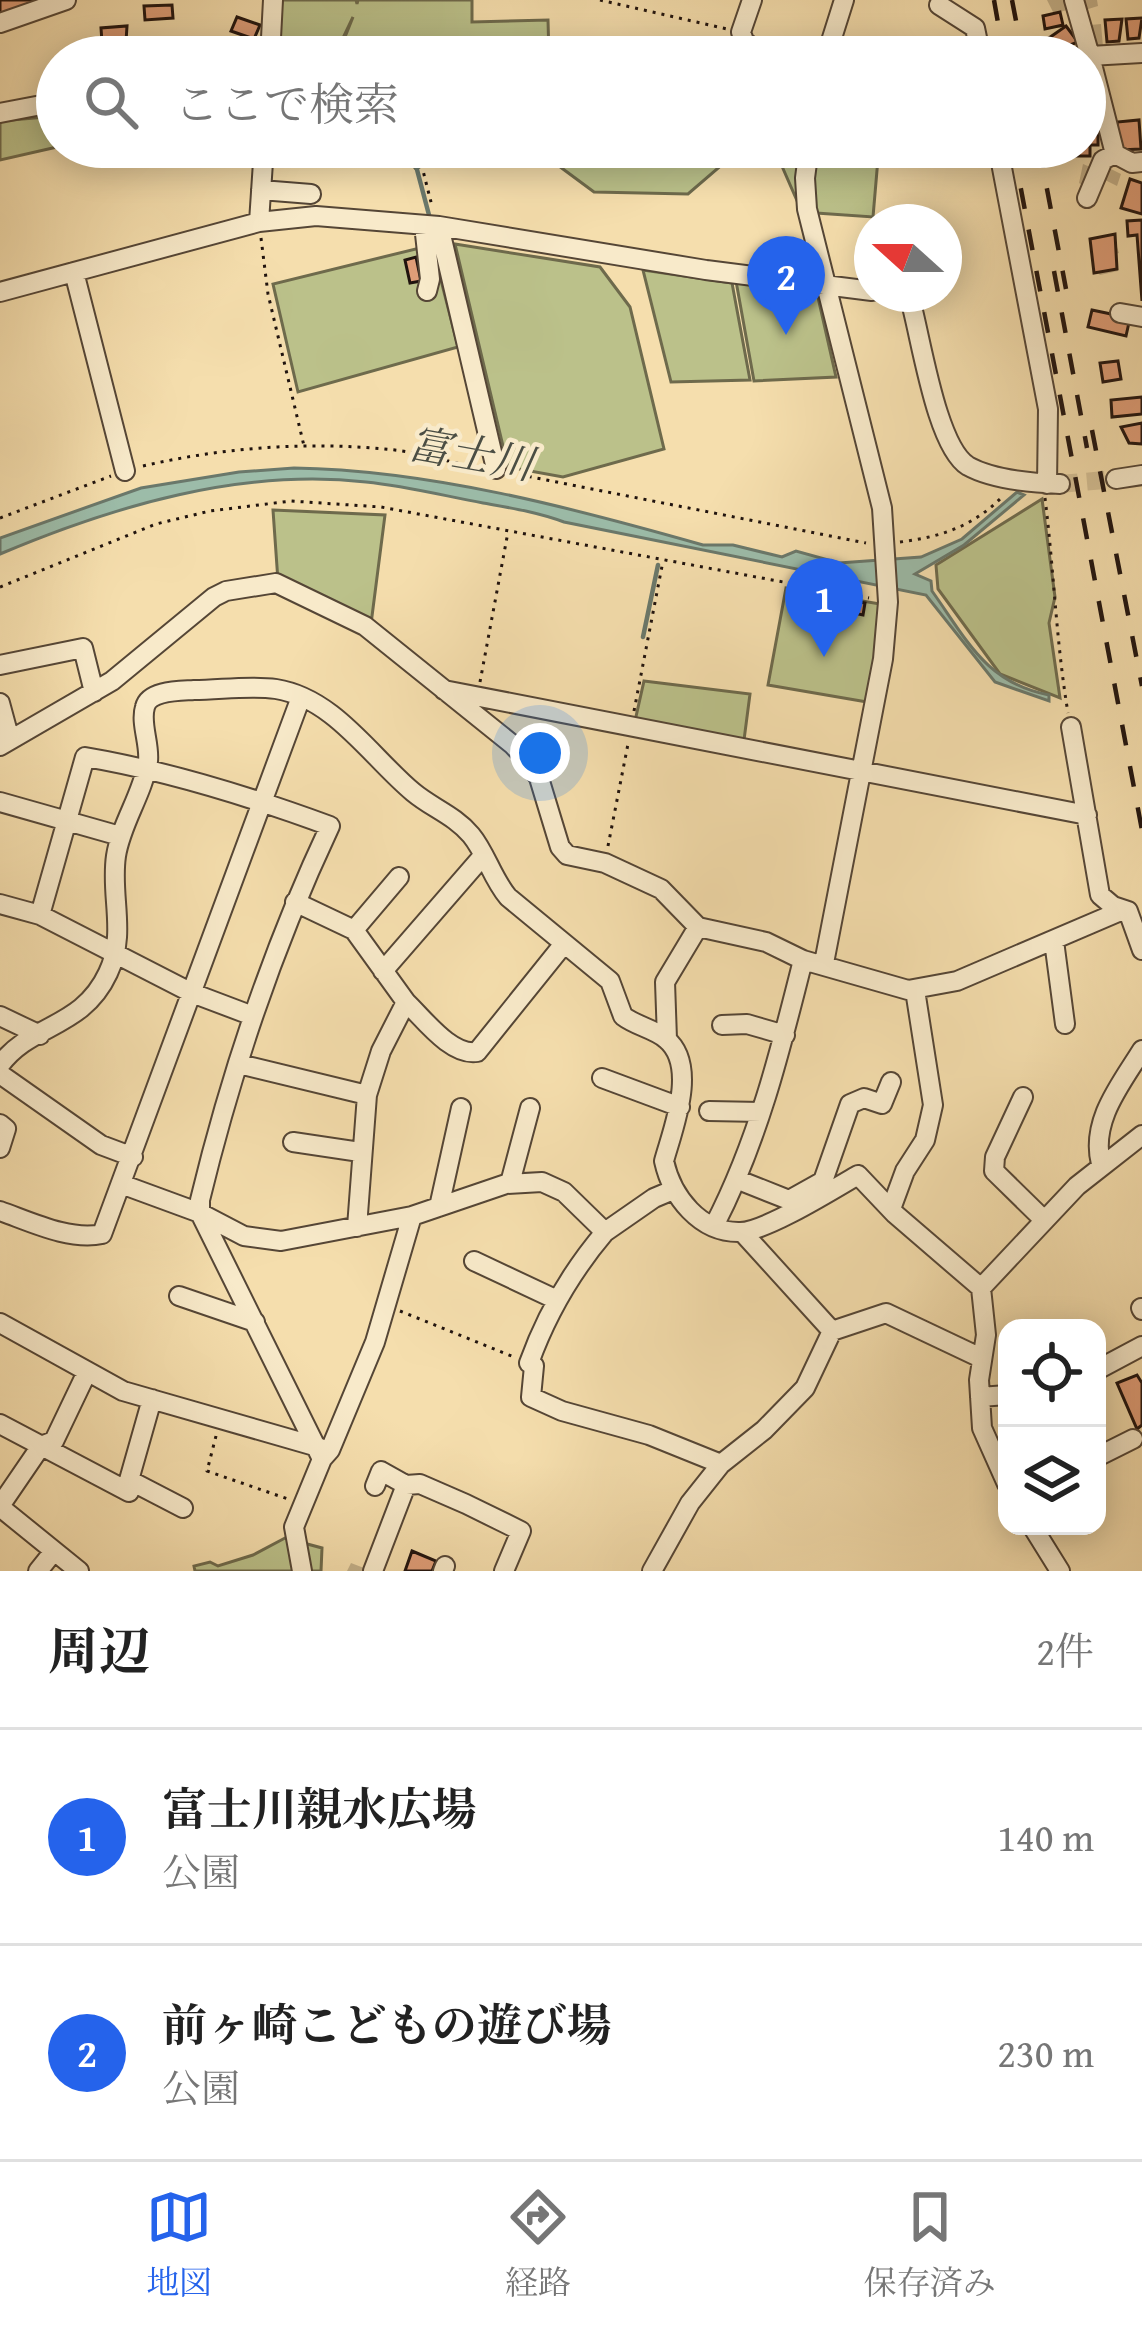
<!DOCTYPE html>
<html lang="ja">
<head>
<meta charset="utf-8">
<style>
	body { margin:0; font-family:"Gentium Book Plus","Noto Serif JP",serif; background:#f2f2f2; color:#222 }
	.controls { position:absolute; right:36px; bottom:36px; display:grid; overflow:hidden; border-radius:24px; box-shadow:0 6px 30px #0003 }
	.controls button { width:108px; height:108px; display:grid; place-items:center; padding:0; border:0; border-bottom:3px solid #e0e0e0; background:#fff; color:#222; font:60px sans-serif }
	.compass { position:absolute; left:854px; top:204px; width:108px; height:108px; border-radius:50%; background:#fff; box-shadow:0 6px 30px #0003; rotate:291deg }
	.you { position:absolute; left:540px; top:753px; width:42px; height:42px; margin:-30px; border:9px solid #fff; border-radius:50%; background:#1a73e8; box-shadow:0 0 0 18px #1a73e833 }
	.badge { display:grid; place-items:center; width:78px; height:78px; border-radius:50%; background:#2563eb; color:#fff; font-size:39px; font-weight:700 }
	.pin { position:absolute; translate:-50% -99px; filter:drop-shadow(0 3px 6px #0008) }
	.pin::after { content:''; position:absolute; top:63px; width:42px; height:36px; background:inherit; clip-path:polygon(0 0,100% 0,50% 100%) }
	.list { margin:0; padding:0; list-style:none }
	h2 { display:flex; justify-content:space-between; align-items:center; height:156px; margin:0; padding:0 48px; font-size:51px }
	h2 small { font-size:39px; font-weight:400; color:#767676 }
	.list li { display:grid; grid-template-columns:78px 1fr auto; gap:36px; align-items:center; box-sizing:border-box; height:216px; padding:0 48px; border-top:3px solid #e0e0e0 }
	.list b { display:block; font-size:45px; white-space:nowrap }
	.list p { margin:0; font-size:39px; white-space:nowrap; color:#767676 }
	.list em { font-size:39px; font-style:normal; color:#767676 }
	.icon { flex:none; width:66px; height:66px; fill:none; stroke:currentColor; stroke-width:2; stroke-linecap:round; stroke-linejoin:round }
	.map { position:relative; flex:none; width:1142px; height:1571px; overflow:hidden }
	.search { position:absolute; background:#fff; box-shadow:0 6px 30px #0003; left:36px; right:36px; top:36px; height:132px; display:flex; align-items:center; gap:30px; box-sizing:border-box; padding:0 42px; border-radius:66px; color:#767676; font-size:45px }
	.sheet { height:588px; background:#fff }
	nav { display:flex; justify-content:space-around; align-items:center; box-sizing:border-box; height:168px; border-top:3px solid #e0e0e0; background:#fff; font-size:33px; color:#767676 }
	nav a { display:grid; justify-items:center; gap:6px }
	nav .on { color:#2563eb }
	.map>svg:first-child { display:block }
</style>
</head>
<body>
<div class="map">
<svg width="1142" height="1571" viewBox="0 0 1142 1571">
	<rect width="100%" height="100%" fill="#f5dead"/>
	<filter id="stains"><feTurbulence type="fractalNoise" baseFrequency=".00167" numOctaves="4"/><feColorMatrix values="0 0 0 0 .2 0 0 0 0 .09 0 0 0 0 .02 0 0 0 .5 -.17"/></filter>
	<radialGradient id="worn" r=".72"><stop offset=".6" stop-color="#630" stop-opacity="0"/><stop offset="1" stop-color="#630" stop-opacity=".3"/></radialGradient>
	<path fill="#bbc18a" stroke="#6e6a4c" stroke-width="3" d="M282,0H356L357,4L358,0H472V22L548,20L549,57H337L353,17L334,57H276Z
		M57,116V147L0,160V121Z
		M339,147H488C465,154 435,157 416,169L406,158Z
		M511,147H879L873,217L802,212L781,164L732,156L688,194L594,192L540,152Z
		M455,244L600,267L630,307L664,449L563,477L508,467Z
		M432,245L458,347L298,392L273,284Z
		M643,270L732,283L750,380L671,382Z
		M736,281L817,293L836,377L754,381Z
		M1042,499L1055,597L1049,623L1060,698L1000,674L938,589L936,565Z
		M273,510L385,515L371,624L278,581Z
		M786,588L880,604L881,629L867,702L768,685Z
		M644,681L750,694L744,740L635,721Z
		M285,1538L322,1548L321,1571H195L194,1566L210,1562L218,1566L253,1555Z"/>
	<path fill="#9cbca9" stroke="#6a786b" stroke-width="3" d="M294,468C430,470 573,508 703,545H733L782,557L796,551L839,563L921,557L962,539L1017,492L1024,495L964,545L915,574L931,581L932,591C967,640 986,683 1049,695V701L995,682L926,595L564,522C537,512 511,508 483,503C445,496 406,486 366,482C241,468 114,506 0,554V538L141,488L239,472Z"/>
	<path fill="#0003" d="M1047,0H1065L1067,10L1056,13L1061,28L1048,27L1055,16Z
		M1080,0H1097L1098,6L1085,10Z
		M1101,24L1103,47L1095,48L1090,25Z
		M199,44L201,57H195L194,45Z
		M1083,164L1095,169L1088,189L1079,183Z
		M1107,167L1121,174L1117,186L1103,179Z
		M1114,238L1119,253L1115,254L1118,271L1100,275L1097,272Z
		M351,1563L364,1568L367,1571H347Z"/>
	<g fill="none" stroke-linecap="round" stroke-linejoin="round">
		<path stroke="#6a786b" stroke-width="4.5" d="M411,147L429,215
			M643,637L658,565"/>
	</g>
	<path fill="#e09e78" stroke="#20130e" stroke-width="3" d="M0,0H40L0,14Z
		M172,5L173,18L145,20L144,6Z
		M1060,12L1063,25L1045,29L1043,16Z
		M237,17L260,25L254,39L231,31Z
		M1142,18L1139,38L1128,39L1126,19Z
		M1122,19L1119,41L1107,42L1105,20Z
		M127,26L125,57H103L101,28Z
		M1066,26L1078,42L1057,50L1049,38Z
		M1139,120L1141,149L1119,150L1117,122Z
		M1085,134H1098V145H1090V156H1076V147H1085Z
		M1130,179L1142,183V214L1121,208Z
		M1142,220V301L1137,235L1128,236L1127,221Z
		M1115,234L1117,269L1094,273L1090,239Z
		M416,257L421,281L410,283L405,260Z
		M1092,310L1130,318L1126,336L1088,327Z
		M1118,361L1121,379L1103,382L1100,363Z
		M1142,397V414L1112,417L1111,400Z
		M1142,423V444L1129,443L1121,427Z
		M833,597L865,603L863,615L830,608Z
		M1137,1375L1142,1383V1425L1137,1429L1117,1383Z
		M412,1551L436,1561L432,1571H405Z"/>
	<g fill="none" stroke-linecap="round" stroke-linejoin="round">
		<path stroke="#d5c095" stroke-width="18" stroke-dasharray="18 9" stroke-linecap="butt" d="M1060,484L1116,479"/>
		<defs>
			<path id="minor" d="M752,0L741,32L744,41L763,57
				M1074,0L1090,56
				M939,5L975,28L981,57
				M0,23L66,0
				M1142,53L1090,56L1115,154L1132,163L1142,162
				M270,57L273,0
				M826,57L844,0
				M0,113L57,102
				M809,147L805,178L807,209L882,508L888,602L883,659L824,963
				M998,147L1048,409L1047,484
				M261,190L311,194
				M1087,198L1103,160L1115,154
				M259,222L264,147
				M424,225L430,279L427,291
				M439,226L496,469
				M74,272L125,471
				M0,292L259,222L316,216L439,226L706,270L872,291
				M894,294L910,299C921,337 936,446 968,466C993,480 1032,483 1060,484
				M1120,313L1142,317
				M1116,479L1142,475
				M0,665L83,648L94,692
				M444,690L1087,815
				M0,703L10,740
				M1071,727L1100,895L1113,906L1128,911L1142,950
				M0,746L112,681L214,597L226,591L276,583L365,626L513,745L527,760L539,778L560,847L567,855L605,863L661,889L698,927L766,942L803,960L908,990L957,981L1123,910
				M0,802L120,836
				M295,902L354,930L406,1002L381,1051L367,1095
				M0,904L40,915L192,993L253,1016
				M40,915L85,757C168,771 251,797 330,826C274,945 231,1072 200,1200V1213L322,1459L294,1527L302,1571
				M354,930L399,877
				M1054,941L1065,1024
				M383,971L482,857
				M406,1002C424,1019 451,1056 477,1052L563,945
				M0,1016L40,1035
				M722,1025L747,1024L785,1035
				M667,1039L665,982L698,927
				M239,1064L367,1095L357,1227
				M0,1065C31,1023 82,1029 108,973C127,933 110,896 116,856C121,823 143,794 148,761C150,744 140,723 145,707C149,690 181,691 194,690C220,690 250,685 276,689C334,698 371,757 413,792C432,808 454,815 471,835C486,853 492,878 508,897L610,981L623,1016C636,1026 655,1029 666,1039C699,1066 672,1131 664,1161C672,1197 700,1233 740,1232C765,1232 834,1189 858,1175L895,1214L981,1288L986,1335L979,1380L982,1428L1007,1484
				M0,1074L101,1145L133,1157
				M602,1078L680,1107
				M1023,1097L995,1157L994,1171L1044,1220
				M709,1111L761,1112
				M0,1124L6,1129L0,1148
				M293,1142L360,1152
				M1101,1164C1090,1121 1121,1084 1142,1050
				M736,1179L789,1200L823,1181L850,1104L864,1098L882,1104L891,1082
				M510,1183L530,1108
				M121,1184L200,1213L244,1236L281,1241L412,1216L506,1184L542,1182L564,1192L605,1232C571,1272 547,1313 529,1363L534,1366L531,1397L562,1411L649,1435L721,1464
				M439,1207L461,1108
				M891,1209L905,1171L925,1140L933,1105L915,990
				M0,1211C31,1222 70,1241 102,1234L301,697
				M714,1226C758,1141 780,1052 803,960
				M605,1232L654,1198L673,1190
				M743,1233L832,1331
				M474,1261L557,1300
				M981,1288L1077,1186L1142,1135
				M179,1296L255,1322
				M1141,1308L1142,1310
				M0,1323L123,1391L318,1447
				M1097,1370L1142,1346
				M980,1397L1007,1395
				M152,1399L129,1480L183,1508
				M0,1424L129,1492
				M1097,1457L1133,1439
				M322,1459L330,1450L375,1342L412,1216
				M375,1486L381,1471L406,1485L420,1484L466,1504L521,1531L504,1571
				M0,1506L41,1446L54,1441L87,1372
				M0,1507L79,1571
				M1032,1526L1060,1571
				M38,1571L54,1551
				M373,1571L406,1485
				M443,1571L445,1566
				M652,1571L690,1503L721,1464L764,1430L805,1388L832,1331L886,1313L981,1358"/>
		</defs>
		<use href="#minor" stroke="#554636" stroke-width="22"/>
		<path stroke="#20130e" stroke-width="3" stroke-dasharray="3 6" stroke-linecap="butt" d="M600,0L727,29
			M417,147L432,206
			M261,238L268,294L304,446
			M143,466C225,447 311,441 395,450C423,453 450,463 478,467
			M511,473L866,543
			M1045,498C1054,571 1056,641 1068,713
			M0,518L111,476
			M900,542C941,537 974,526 1003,496
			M0,587L156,524L210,511L291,501L381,507L869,598
			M480,682L508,532
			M634,711L663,561
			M608,846L628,744
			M400,1311L514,1357
			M216,1436L207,1471L288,1499"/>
		<use href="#minor" stroke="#f8eaca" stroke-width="18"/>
		<path stroke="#20130e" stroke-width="4.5" stroke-dasharray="21 21" stroke-linecap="butt" d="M994,0L1004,57
			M1012,0L1023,57
			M1013,147L1142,830
			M1039,147L1066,289
			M1054,271L1087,448
			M1092,430L1142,686"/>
	</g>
	<g text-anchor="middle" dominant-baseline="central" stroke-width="9" stroke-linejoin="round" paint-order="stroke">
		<g font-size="42" font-style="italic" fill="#4b4e44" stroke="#f8eaca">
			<text transform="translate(471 453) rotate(10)">富士川</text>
		</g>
	</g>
	<rect width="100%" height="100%" filter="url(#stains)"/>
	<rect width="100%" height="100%" fill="url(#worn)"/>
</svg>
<div class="controls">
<button><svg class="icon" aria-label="locate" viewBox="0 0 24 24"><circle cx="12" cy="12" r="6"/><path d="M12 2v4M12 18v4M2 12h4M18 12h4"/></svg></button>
<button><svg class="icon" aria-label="layers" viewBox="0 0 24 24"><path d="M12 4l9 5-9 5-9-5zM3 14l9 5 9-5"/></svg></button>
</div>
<svg class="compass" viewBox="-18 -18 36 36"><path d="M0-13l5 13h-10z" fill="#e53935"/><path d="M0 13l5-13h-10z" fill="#767676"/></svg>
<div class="you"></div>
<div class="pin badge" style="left:824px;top:657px">1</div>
<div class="pin badge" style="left:786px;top:335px">2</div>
<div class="search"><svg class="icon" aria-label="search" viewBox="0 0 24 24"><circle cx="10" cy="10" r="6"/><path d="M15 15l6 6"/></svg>ここで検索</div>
</div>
<section class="sheet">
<h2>周辺<small>2件</small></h2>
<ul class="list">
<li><span class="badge">1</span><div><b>富士川親水広場</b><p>公園</p></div><em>140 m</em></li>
<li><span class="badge">2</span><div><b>前ヶ崎こどもの遊び場</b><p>公園</p></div><em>230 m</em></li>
</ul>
</section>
<nav>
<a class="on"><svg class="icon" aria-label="map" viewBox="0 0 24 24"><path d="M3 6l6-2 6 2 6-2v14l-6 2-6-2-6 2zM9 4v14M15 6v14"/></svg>地図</a>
<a><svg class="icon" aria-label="directions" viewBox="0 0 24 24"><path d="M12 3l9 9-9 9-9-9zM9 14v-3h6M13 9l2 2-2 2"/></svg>経路</a>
<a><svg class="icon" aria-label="saved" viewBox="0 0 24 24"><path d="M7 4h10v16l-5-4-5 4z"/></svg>保存済み</a>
</nav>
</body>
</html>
